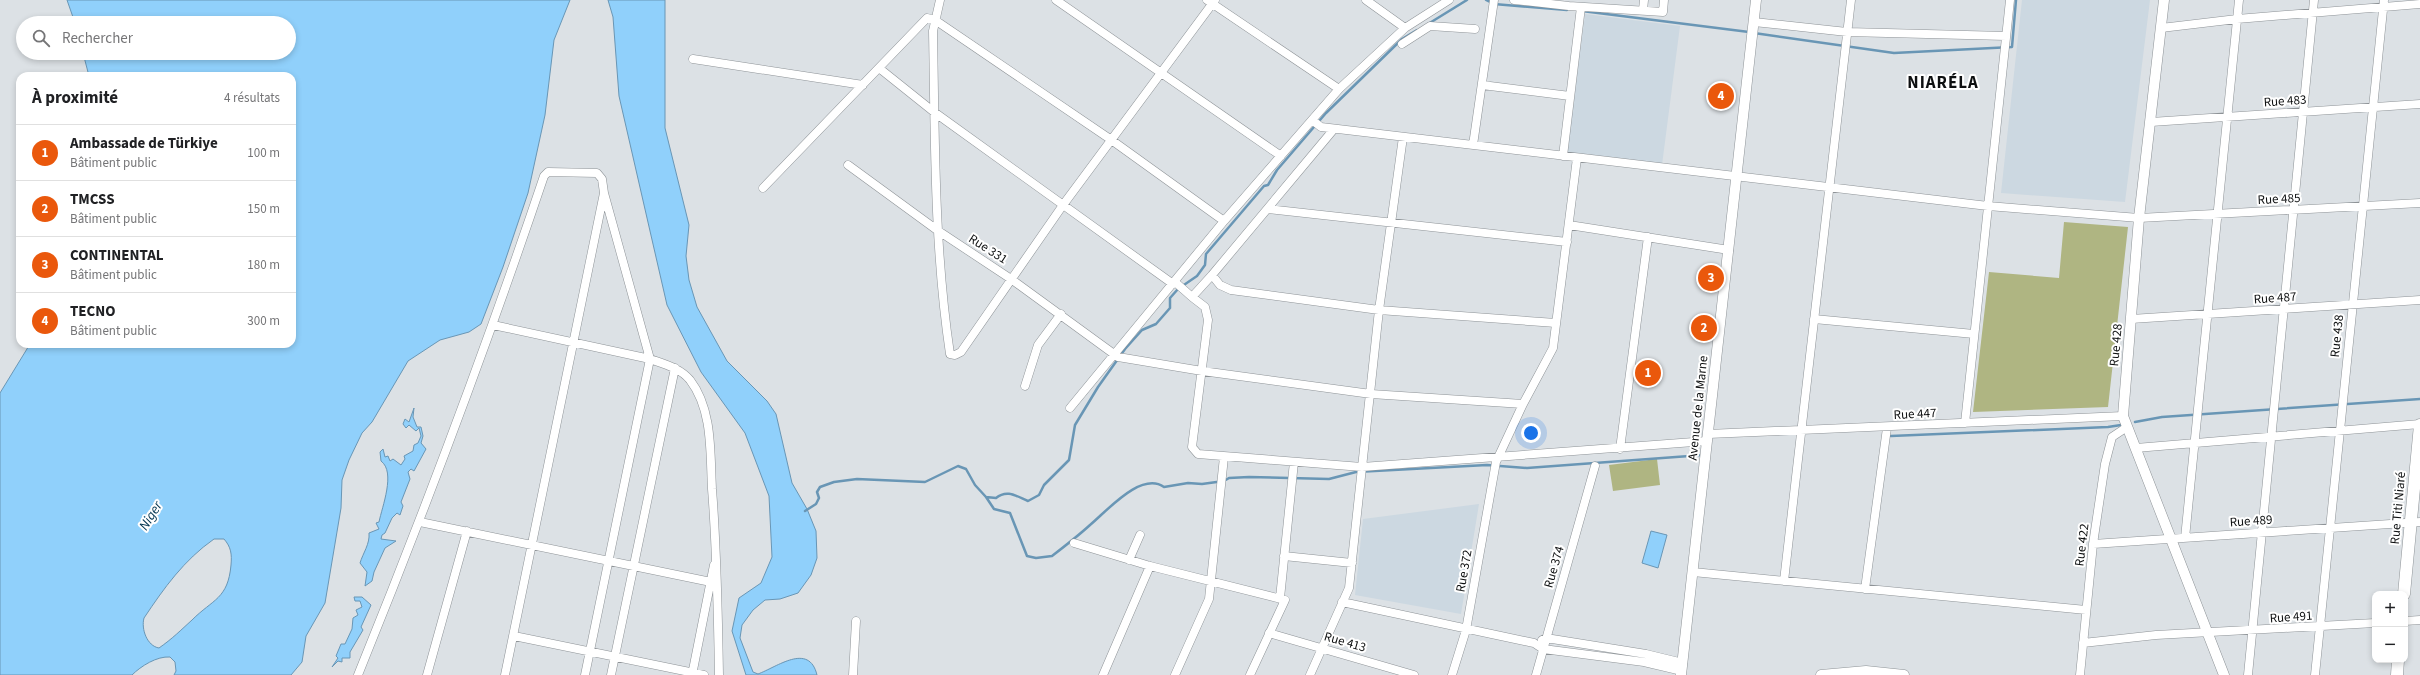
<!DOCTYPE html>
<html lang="fr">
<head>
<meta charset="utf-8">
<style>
	body { margin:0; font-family:"Source Sans 3",sans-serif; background:#f6f6f6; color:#202124 }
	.controls { position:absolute; right:12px; bottom:12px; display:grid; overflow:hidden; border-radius:8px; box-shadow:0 2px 6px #0003 }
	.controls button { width:36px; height:36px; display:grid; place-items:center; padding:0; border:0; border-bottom:1px solid #e0e0e0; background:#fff; color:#202124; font:20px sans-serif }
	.you { position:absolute; left:1531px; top:433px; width:14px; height:14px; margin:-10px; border:3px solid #fff; border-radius:50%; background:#1a73e8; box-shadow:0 0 0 6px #1a73e833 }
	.badge { display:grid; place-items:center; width:26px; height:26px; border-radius:50%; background:#ea580c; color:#fff; font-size:13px; font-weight:700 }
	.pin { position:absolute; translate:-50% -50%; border:2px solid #fff; box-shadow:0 1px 4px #0006 }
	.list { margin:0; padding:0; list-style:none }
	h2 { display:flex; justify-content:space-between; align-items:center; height:52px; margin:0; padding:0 16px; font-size:17px }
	h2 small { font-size:13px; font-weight:400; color:#757577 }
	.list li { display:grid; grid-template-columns:26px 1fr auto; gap:12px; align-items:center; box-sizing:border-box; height:56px; padding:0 16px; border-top:1px solid #e0e0e0 }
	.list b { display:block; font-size:15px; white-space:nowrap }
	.list p { margin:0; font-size:13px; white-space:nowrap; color:#757577 }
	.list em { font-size:13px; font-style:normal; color:#757577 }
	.icon { flex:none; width:22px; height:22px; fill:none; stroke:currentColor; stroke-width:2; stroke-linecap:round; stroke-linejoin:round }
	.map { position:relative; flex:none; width:2420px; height:675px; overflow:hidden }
	.search { position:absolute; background:#fff; box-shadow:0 2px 6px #0003; left:16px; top:16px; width:280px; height:44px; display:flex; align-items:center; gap:10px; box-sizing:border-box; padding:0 14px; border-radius:22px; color:#757577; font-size:15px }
	.panel { position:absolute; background:#fff; box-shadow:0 2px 6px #0003; left:16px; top:72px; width:280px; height:276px; border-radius:12px }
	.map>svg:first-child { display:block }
</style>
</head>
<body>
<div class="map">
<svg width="2420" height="675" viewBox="0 0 2420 675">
	<rect width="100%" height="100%" fill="#dce1e5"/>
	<path fill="#ccd8e1" d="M2022,0H2150L2125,202L2001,193Z
		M1585,14L1680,26L1662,165L1567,153Z
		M1479,504L1461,614L1355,595L1363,519Z"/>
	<path fill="#afb582" d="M2064,222L2128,227L2108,407L1973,412L1989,272L2059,278Z
		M1657,459L1660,485L1613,491L1609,465Z"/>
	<path fill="#90d0fb" stroke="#6996b5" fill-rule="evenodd" d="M67,0H570L554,40L545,115L528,193L503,267L481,324L469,332L440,340L408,361L372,422L362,433L349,460L342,480L341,508L325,603L306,636L302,662L291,675H174L176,671L175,662L170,657C157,656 141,666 132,675H0V393L30,344H292V76H89L83,53H289V23H75ZM214,539H224C231,547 232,554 231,565C228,599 213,599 192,620C181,630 172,639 159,648C147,646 141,629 144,618C164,588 184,560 214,539Z
		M608,0H665V128L689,225L686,256L689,280L697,307L727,361L767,401L776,414L792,483L807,509L816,531L817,558L811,575L798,593L780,599L765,600L753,610L742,625L740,638L753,672L758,674C777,667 809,642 817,675H746L732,631L739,598L761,583L772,557L769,496L745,433L701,372L667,305L619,96L613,17Z
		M414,408L413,417L417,427H421L423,436L421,443L426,449L414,471L411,469L408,472L410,479L401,502L403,506L400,515L397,513L392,518L385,533L382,535L381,539L396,541L385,548L374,572L372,581L365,586L367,572L360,563C363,553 370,544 369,533L379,529L376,523L379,522C382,507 396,472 381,461L380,452L383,449L385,457L388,456L390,461L393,459L401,465L405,459L404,456L413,451L414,445L418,443L421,436L419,428L416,431L409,425L406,428L403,424L405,419L409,422Z
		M1651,531L1667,535L1658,568L1642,563Z
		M354,597H362L371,605L361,627L363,630L350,652V658H342V662L338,661L332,667L338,658L336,656L341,644H345L352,629L353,618L358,615L356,610L362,607L360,601H355Z"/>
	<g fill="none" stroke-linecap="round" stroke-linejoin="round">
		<path stroke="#6996b5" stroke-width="2.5" d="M1486,0L1494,4L1567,10
			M1582,11L1749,32
			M1428,24L1467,0
			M1754,33L1894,53L2012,47L2016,0
			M2135,422L2162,417L2420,399
			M1891,436L2108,427L2121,425
			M986,497L994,509L1010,513L1027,556L1036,558L1052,556C1065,546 1078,536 1090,525C1107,511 1141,471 1164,487L1188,483L1202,484L1224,481L1229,478L1249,477L1329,479L1356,472L1487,465L1527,468L1703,455
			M805,511L816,504L819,498L817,492L820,487L834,482L857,479L925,482L958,466L966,469L975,485L986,497L996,498C1007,489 1016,496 1028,501L1039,495L1044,485L1069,460L1075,425L1098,387L1125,349L1142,330L1156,324L1170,308V298L1178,289L1197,276L1205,265L1206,254L1264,186L1268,185L1277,170L1326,113L1402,39L1417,30"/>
		<defs>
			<path id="minor" d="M940,0L933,31C935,139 934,247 950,354L955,355L961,352L1063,205L1215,0
				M1056,0L1281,156
				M1366,0L1405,28
				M1514,0L1569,6L1663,12L1664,0
				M1643,10L1644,0
				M1754,22L1847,32L2006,36
				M2161,28L2237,19L2420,4
				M1402,44L1430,26L1475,29
				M693,59L863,85
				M879,68L934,112L1173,284
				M1482,85L1570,96
				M1339,89L1405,28L1449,0
				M1312,120L1321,127L1988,206L2139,218L2420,203
				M2151,122L2420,104
				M1334,129L1212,275L1220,285L1231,290L1379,310L1556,323
				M1473,145L1494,0
				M1563,156L1581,7
				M848,165L937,230L1011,279L1118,357L1202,371L1371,394L1523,404
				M763,188L927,18L935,20L1110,139L1224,221
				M1268,209L1567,242
				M1569,225L1729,250
				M1212,275L1192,297L1205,307L1208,320L1192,447L1198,454L1362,467L1707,441
				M1175,282L1192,297
				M1814,319L1974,334
				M2131,319L2420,300
				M493,325L650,359C664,364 680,368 690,380C713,410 710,453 712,489C717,551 718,613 719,675
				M1025,386L1038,345L1061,314
				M1070,408L1224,221L1339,89L1207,0
				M1965,423L2010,0
				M1708,434L2123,416
				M2136,448L2420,424
				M1620,449L1648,237
				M420,522L711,582
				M2185,538L2239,0
				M1074,543L1150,566L1285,600L1250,675
				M2093,544L2420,522
				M1284,556L1352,563
				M1129,560L1140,535
				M1693,572L2086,610
				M1784,581L1851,0
				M1865,589L1887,428
				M1280,598L1294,462
				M1342,602L1534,643L1543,649L1644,662L1682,671
				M2405,621L2420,620
				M1269,633L1414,675
				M514,636L704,675
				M1542,640L1546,638L1646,654L1683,663
				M2083,643L2156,635L2375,623
				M358,675C425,510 487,345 544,176L548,172L597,173L602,179L604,193
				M427,675L467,531
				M505,675L604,193L650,359L585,675
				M611,675L675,368
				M692,675L714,565
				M853,675L856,621
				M1103,675L1150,566
				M1175,675L1209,599L1224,457
				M1310,675L1349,588L1379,310L1403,137
				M1452,675L1466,630L1496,462L1523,404L1553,348L1577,158
				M1536,675L1595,466
				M2080,675L2093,544L2105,464L2112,437L2127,427
				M2248,675L2314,0
				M2315,675L2384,0"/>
			<path id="tertiary" d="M2164,0L2139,218L2123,416L2224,675
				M1681,675L1756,0
				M1821,675L1866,671L1904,675"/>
			<path id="secondary" d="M2404,594L2420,425
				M2397,675L2398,660"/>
		</defs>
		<use href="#minor" stroke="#8e9397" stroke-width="9"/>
		<use href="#tertiary" stroke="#8e9397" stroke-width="11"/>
		<use href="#secondary" stroke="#8e9397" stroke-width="13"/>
		<use href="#minor" stroke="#fff" stroke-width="8"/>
		<use href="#tertiary" stroke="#fff" stroke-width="10"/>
		<use href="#secondary" stroke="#fff" stroke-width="12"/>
	</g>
	<g text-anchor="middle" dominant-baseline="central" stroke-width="4" stroke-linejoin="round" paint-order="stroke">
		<g font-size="13" fill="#0e1011" stroke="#fff">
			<text transform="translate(2285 101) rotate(-4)">Rue 483</text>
			<text transform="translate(2279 199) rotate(-3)">Rue 485</text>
			<text transform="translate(988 249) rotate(33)">Rue 331</text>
			<text transform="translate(2275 298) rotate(-4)">Rue 487</text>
			<text transform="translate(2337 336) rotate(-84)">Rue 438</text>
			<text transform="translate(2116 345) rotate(-85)">Rue 428</text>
			<text transform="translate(1698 408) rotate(-84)">Avenue de la Marne</text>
			<text transform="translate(1915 414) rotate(-3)">Rue 447</text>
			<text transform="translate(2398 508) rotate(-85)">Rue Titi Niaré</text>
			<text transform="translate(2251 521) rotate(-4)">Rue 489</text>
			<text transform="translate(2082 545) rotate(-83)">Rue 422</text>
			<text transform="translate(1554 567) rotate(-74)">Rue 374</text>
			<text transform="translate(1464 571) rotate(-80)">Rue 372</text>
			<text transform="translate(2291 617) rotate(-4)">Rue 491</text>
			<text transform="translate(1345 642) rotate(16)">Rue 413</text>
		</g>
		<g font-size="14" font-style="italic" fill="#003450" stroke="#fff">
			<text transform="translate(151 516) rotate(-58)">Niger</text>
		</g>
		<g font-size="17" font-weight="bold" letter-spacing="1" fill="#0e1011" stroke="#fff">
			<text x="1943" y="83">NIARÉLA</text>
		</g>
	</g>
</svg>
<div class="controls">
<button>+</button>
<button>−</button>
</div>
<div class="you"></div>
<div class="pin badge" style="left:1648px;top:373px">1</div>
<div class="pin badge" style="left:1704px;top:328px">2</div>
<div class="pin badge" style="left:1711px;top:278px">3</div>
<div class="pin badge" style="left:1721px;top:96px">4</div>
<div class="search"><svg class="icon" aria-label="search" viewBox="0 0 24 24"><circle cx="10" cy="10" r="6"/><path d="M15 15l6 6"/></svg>Rechercher</div>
<section class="panel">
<h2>À proximité<small>4 résultats</small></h2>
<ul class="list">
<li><span class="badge">1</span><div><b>Ambassade de Türkiye</b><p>Bâtiment public</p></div><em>100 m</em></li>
<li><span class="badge">2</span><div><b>TMCSS</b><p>Bâtiment public</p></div><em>150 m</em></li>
<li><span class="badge">3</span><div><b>CONTINENTAL</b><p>Bâtiment public</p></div><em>180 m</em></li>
<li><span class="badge">4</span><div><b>TECNO</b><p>Bâtiment public</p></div><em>300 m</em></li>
</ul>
</section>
</div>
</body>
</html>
